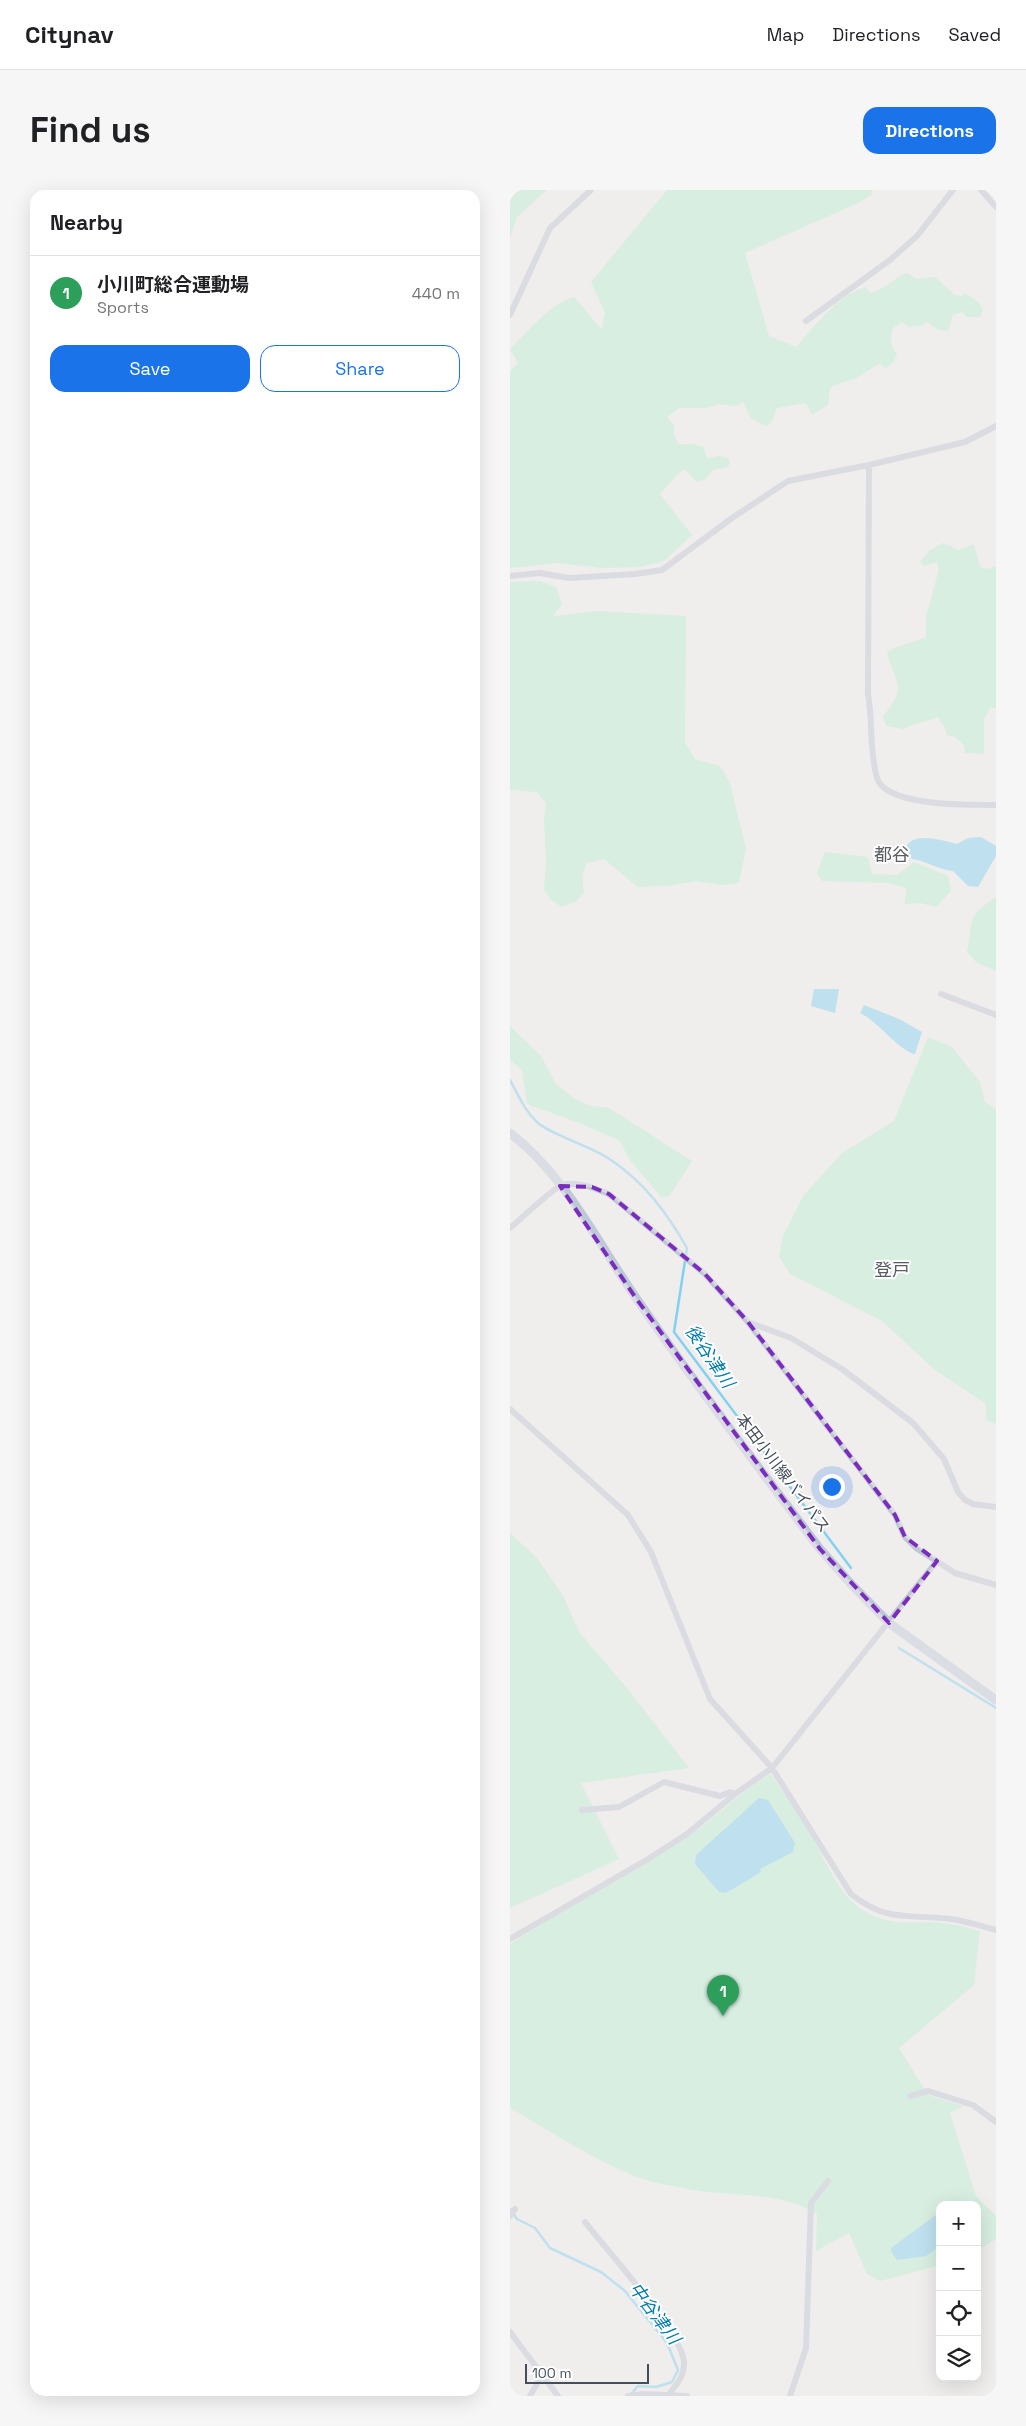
<!DOCTYPE html>
<html lang="en">
<head>
<meta charset="utf-8">
<style>
	body { margin:0; font-family:"Space Grotesk","Noto Sans JP",sans-serif; background:#f6f6f6; color:#202124 }
	.controls { position:absolute; right:15px; bottom:15px; display:grid; overflow:hidden; border-radius:10px; box-shadow:0 5px 20px #0002 }
	.controls button { width:45px; height:45px; display:grid; place-items:center; padding:0; border:0; border-bottom:1px solid #e0e0e0; background:#fff; color:#202124; font:25px sans-serif }
	.scale { position:absolute; left:15px; bottom:12px; width:124px; box-sizing:border-box; padding-left:5px; border:2px solid #454f5b; border-top:0; font-size:14px; line-height:18px; white-space:nowrap; color:#454f5b; -webkit-text-stroke:4px #fff; paint-order:stroke }
	.you { position:absolute; left:321px; top:1296px; width:18px; height:18px; margin:-12px; border:4px solid #fff; border-radius:50%; background:#1a73e8; box-shadow:0 0 0 8px #1a73e833 }
	.badge { display:grid; place-items:center; width:32px; height:32px; border-radius:50%; background:#1a73e8; color:#fff; font-size:16px; font-weight:700 }
	.pin { position:absolute; translate:-50% -41px; filter:drop-shadow(0 1px 2px #0008) }
	.pin::after { content:''; position:absolute; top:26px; width:18px; height:15px; background:inherit; clip-path:polygon(0 0,100% 0,50% 100%) }
	.list { margin:0; padding:0; list-style:none }
	h2 { display:flex; justify-content:space-between; align-items:center; height:65px; margin:0; padding:0 20px; font-size:21px }
	h2 small { font-size:16px; font-weight:400; color:#757577 }
	.list li { display:grid; grid-template-columns:32px 1fr auto; gap:15px; align-items:center; box-sizing:border-box; height:75px; padding:0 20px; border-top:1px solid #e0e0e0 }
	.list b { display:block; font-size:19px; white-space:nowrap }
	.list p { margin:0; font-size:16px; white-space:nowrap; color:#757577 }
	.list em { font-size:16px; font-style:normal; color:#757577 }
	.actions { display:flex; gap:10px; padding:15px 20px }
	.actions a { flex:1; padding:11px 0; border:1px solid #1a73e8; border-radius:15px; text-align:center; font-size:18px; color:#1a73e8 }
	.actions .main { background:#1a73e8; color:#fff }
	.icon { flex:none; width:28px; height:28px; fill:none; stroke:currentColor; stroke-width:2; stroke-linecap:round; stroke-linejoin:round }
	.map { position:relative; flex:none; width:486px; height:2206px; overflow:hidden; border-radius:15px }
	header { display:flex; align-items:center; gap:30px; box-sizing:border-box; height:70px; padding:0 25px; background:#fff; border-bottom:1px solid #e0e0e0 }
	header strong { font-size:24px }
	nav { display:flex; gap:28px; margin-inline-start:auto; font-size:18px }
	.intro { display:flex; align-items:center; justify-content:space-between; box-sizing:border-box; height:120px; padding:0 30px }
	h1 { margin:0; font-size:35px }
	.button { padding:12px 22px; border-radius:15px; background:#1a73e8; color:#fff; font-size:18px; font-weight:700 }
	main { display:flex; gap:30px; padding:0 30px }
	aside { flex:1; background:#fff; border-radius:15px; box-shadow:0 5px 20px #0002 }
	.map>svg:first-child { display:block }
</style>
</head>
<body>
<header>
<strong>Citynav</strong>
<nav><a>Map</a><a>Directions</a><a>Saved</a></nav>
</header>
<div class="intro"><h1>Find us</h1><a class="button">Directions</a></div>
<main>
<aside>
<h2>Nearby<small></small></h2>
<ul class="list">
<li><span class="badge" style="background:#2e9e5b">1</span><div><b>小川町総合運動場</b><p>Sports</p></div><em>440 m</em></li>
</ul>
<div class="actions"><a class="main">Save</a><a>Share</a></div>
</aside>
<div class="map">
<svg width="486" height="2206" viewBox="0 0 486 2206">
	<rect width="100%" height="100%" fill="#f0eded"/>
	<path fill="#b8f0d2" d="M0,0H37L7,27L0,48Z
		M157,0H363L361,5L350,12L235,63L259,146L286,157C307,134 326,106 356,97L360,103C374,100 382,89 397,83L407,89L425,87L445,105L452,106L455,103C463,108 469,111 473,120L470,127H456L453,122L443,125L438,141L427,139L417,132L411,136L399,137L392,132L383,138C380,149 380,155 387,164L383,173L376,178L370,174C361,177 355,184 346,188C337,192 329,192 320,198L318,215L302,225L296,213L267,218L262,232L256,236L241,229L233,212L226,216L209,214L196,218H169L157,227L164,236V246L169,254H183L193,257L197,268L209,266L218,268L220,273L218,277L203,280L196,289L187,292L175,279L169,283L150,304L182,345L154,371L129,377L91,378L49,373L0,378V181L8,173L0,159C19,141 39,114 64,107C75,117 81,130 92,139L95,123L81,92Z
		M433,353L449,360L464,354L470,377L479,379L486,376V518H480L474,529V564L455,563L454,555L445,547L437,545L435,538L428,527C415,533 407,531 394,539L376,536L373,526C398,496 386,495 377,463L382,459L416,447V427L429,379L427,372L414,376L410,372L420,360Z
		M30,391L46,397L52,414L43,426L87,421L176,426L175,552L185,569L210,576L220,593L236,659L229,693L211,695L186,691L157,696L128,697L94,669L77,673L72,686L74,703L65,712L52,717L41,710L34,700L36,673L34,628L36,613L27,602L0,600V392Z
		M315,662L358,667L362,684L387,685L404,672L438,686L441,701L426,717L410,713L395,714L396,698L380,693L312,691L307,683Z
		M486,707V781L466,772L457,762C464,729 455,728 486,707Z
		M0,836L31,866L46,894L65,909L81,916L99,918L182,971L160,1005L152,1008L119,969L110,951L72,934L17,914L12,880L0,870Z
		M418,847L442,857L470,892L475,912L486,919V1234L476,1230V1214L425,1180L372,1131L280,1084L269,1066L273,1046L293,1006L332,963L384,931Z
		M0,1343L26,1367L52,1404L70,1443L117,1498L179,1578L71,1593L109,1669L0,1718Z
		M261,1584C277,1608 295,1632 308,1658C323,1687 337,1719 372,1729C395,1735 418,1730 440,1734C450,1735 460,1739 470,1741L464,1795L389,1858L418,1905L454,1916L440,1923L466,2006L486,2026V2049L467,2061V2015H430V2075L370,2091L357,2084L339,2043L306,2061L307,2024C265,1999 218,2008 173,1998C157,1995 139,1992 124,1986C81,1968 40,1941 0,1918V1754C57,1715 119,1686 176,1648C206,1628 230,1601 261,1584Z"/>
	<path fill="#83d1ef" d="M471,647L486,656V666L468,697L458,696L443,681C425,679 418,671 402,669L395,659C402,640 433,651 447,654L458,648Z
		M304,799H329L325,823L301,816Z
		M354,815L389,829L412,842L405,864C390,862 368,831 350,823Z
		M249,1608L258,1610L285,1653L283,1662L250,1679L251,1682L216,1703L209,1702L185,1674L186,1665Z
		M430,2022V2056L416,2066L387,2070L381,2061V2058Z"/>
	<g fill="none" stroke-linecap="round" stroke-linejoin="round">
		<path stroke="#83d1ef" stroke-width="2.5" d="M0,890C8,904 14,920 27,932C42,946 80,955 101,970C135,993 157,1023 177,1058L164,1142L341,1378
			M389,1458L486,1518
			M0,2019L7,2029L25,2038L40,2058L91,2082L115,2101L157,2153L168,2180L162,2192L146,2197L128,2196L121,2204"/>
		<path stroke="#c0c8d3" stroke-width="6" d="M471,0L486,17
			M0,125L40,38L81,0
			M296,131L380,70L407,46L443,0
			M359,275L358,504C363,532 359,560 367,588C376,617 461,615 486,615
			M0,386L30,383L59,388L125,384L152,380L222,328L278,291L359,275L455,252L486,236
			M431,804L486,825
			M0,1038C11,1029 42,999 52,995C68,991 84,998 99,1004L195,1084L238,1132L281,1148L332,1179L403,1233L434,1269L448,1302L455,1310L463,1314L486,1317
			M238,1132L385,1325L395,1347L406,1358L445,1383L486,1395
			M0,1219L118,1325L141,1362L200,1509L262,1578L341,1704C377,1733 399,1724 441,1729C456,1731 471,1736 486,1740
			M72,1620L109,1617L154,1592L210,1606L220,1602L225,1604
			M0,1749L138,1669L177,1644L225,1604L262,1578L427,1371
			M400,1906L418,1901L463,1915L486,1932
			M0,2026L5,2019
			M75,2032C96,2059 170,2141 174,2171C175,2185 167,2194 159,2204
			M0,2142L48,2206
			M20,2206L32,2185
			M118,2206L133,2204L177,2206
			M280,2206L296,2158L301,2013L318,1991"/>
		<path stroke="#bec9d7" stroke-width="9" d="M0,943C53,983 87,1051 124,1105C183,1191 247,1276 310,1359L342,1395L379,1433L486,1510"/>
	</g>
	<path d="M0 0H486V2206H0ZM50,996L82,997L99,1004L195,1084L238,1132L385,1325L395,1347L427,1371L379,1433L310,1359L125,1107Z" fill="#f0eded" fill-opacity=".55" fill-rule="evenodd"/>
	<path fill="none" stroke="#7b2cbf" stroke-width="4" stroke-dasharray="10 6" stroke-linejoin="round" d="M50,996L82,997L99,1004L195,1084L238,1132L385,1325L395,1347L427,1371L379,1433L310,1359L125,1107Z"/>
	<g text-anchor="middle" dominant-baseline="central" stroke-width="4" stroke-linejoin="round" paint-order="stroke">
		<g font-size="16" fill="#454f5b" stroke="#fff">
			<text transform="translate(273 1283) rotate(53)">本田小川線バイパス</text>
		</g>
		<g font-size="18" fill="#595d62" stroke="#fff">
			<text x="382" y="664">都谷</text>
			<text x="382" y="1079">登戸</text>
		</g>
		<g font-size="18" font-style="italic" fill="#067ead" stroke="#fff">
			<text transform="translate(200 1166) rotate(56)">後谷津川</text>
			<text transform="translate(145 2123) rotate(53)">中谷津川</text>
		</g>
	</g>
</svg>
<div class="controls">
<button>+</button>
<button>−</button>
<button><svg class="icon" aria-label="locate" viewBox="0 0 24 24"><circle cx="12" cy="12" r="6"/><path d="M12 2v4M12 18v4M2 12h4M18 12h4"/></svg></button>
<button><svg class="icon" aria-label="layers" viewBox="0 0 24 24"><path d="M12 4l9 5-9 5-9-5zM3 14l9 5 9-5"/></svg></button>
</div>
<div class="scale">100 m</div>
<div class="you"></div>
<div class="pin badge" style="left:213px;top:1826px;background:#2e9e5b">1</div>
</div>
</main>
</body>
</html>
